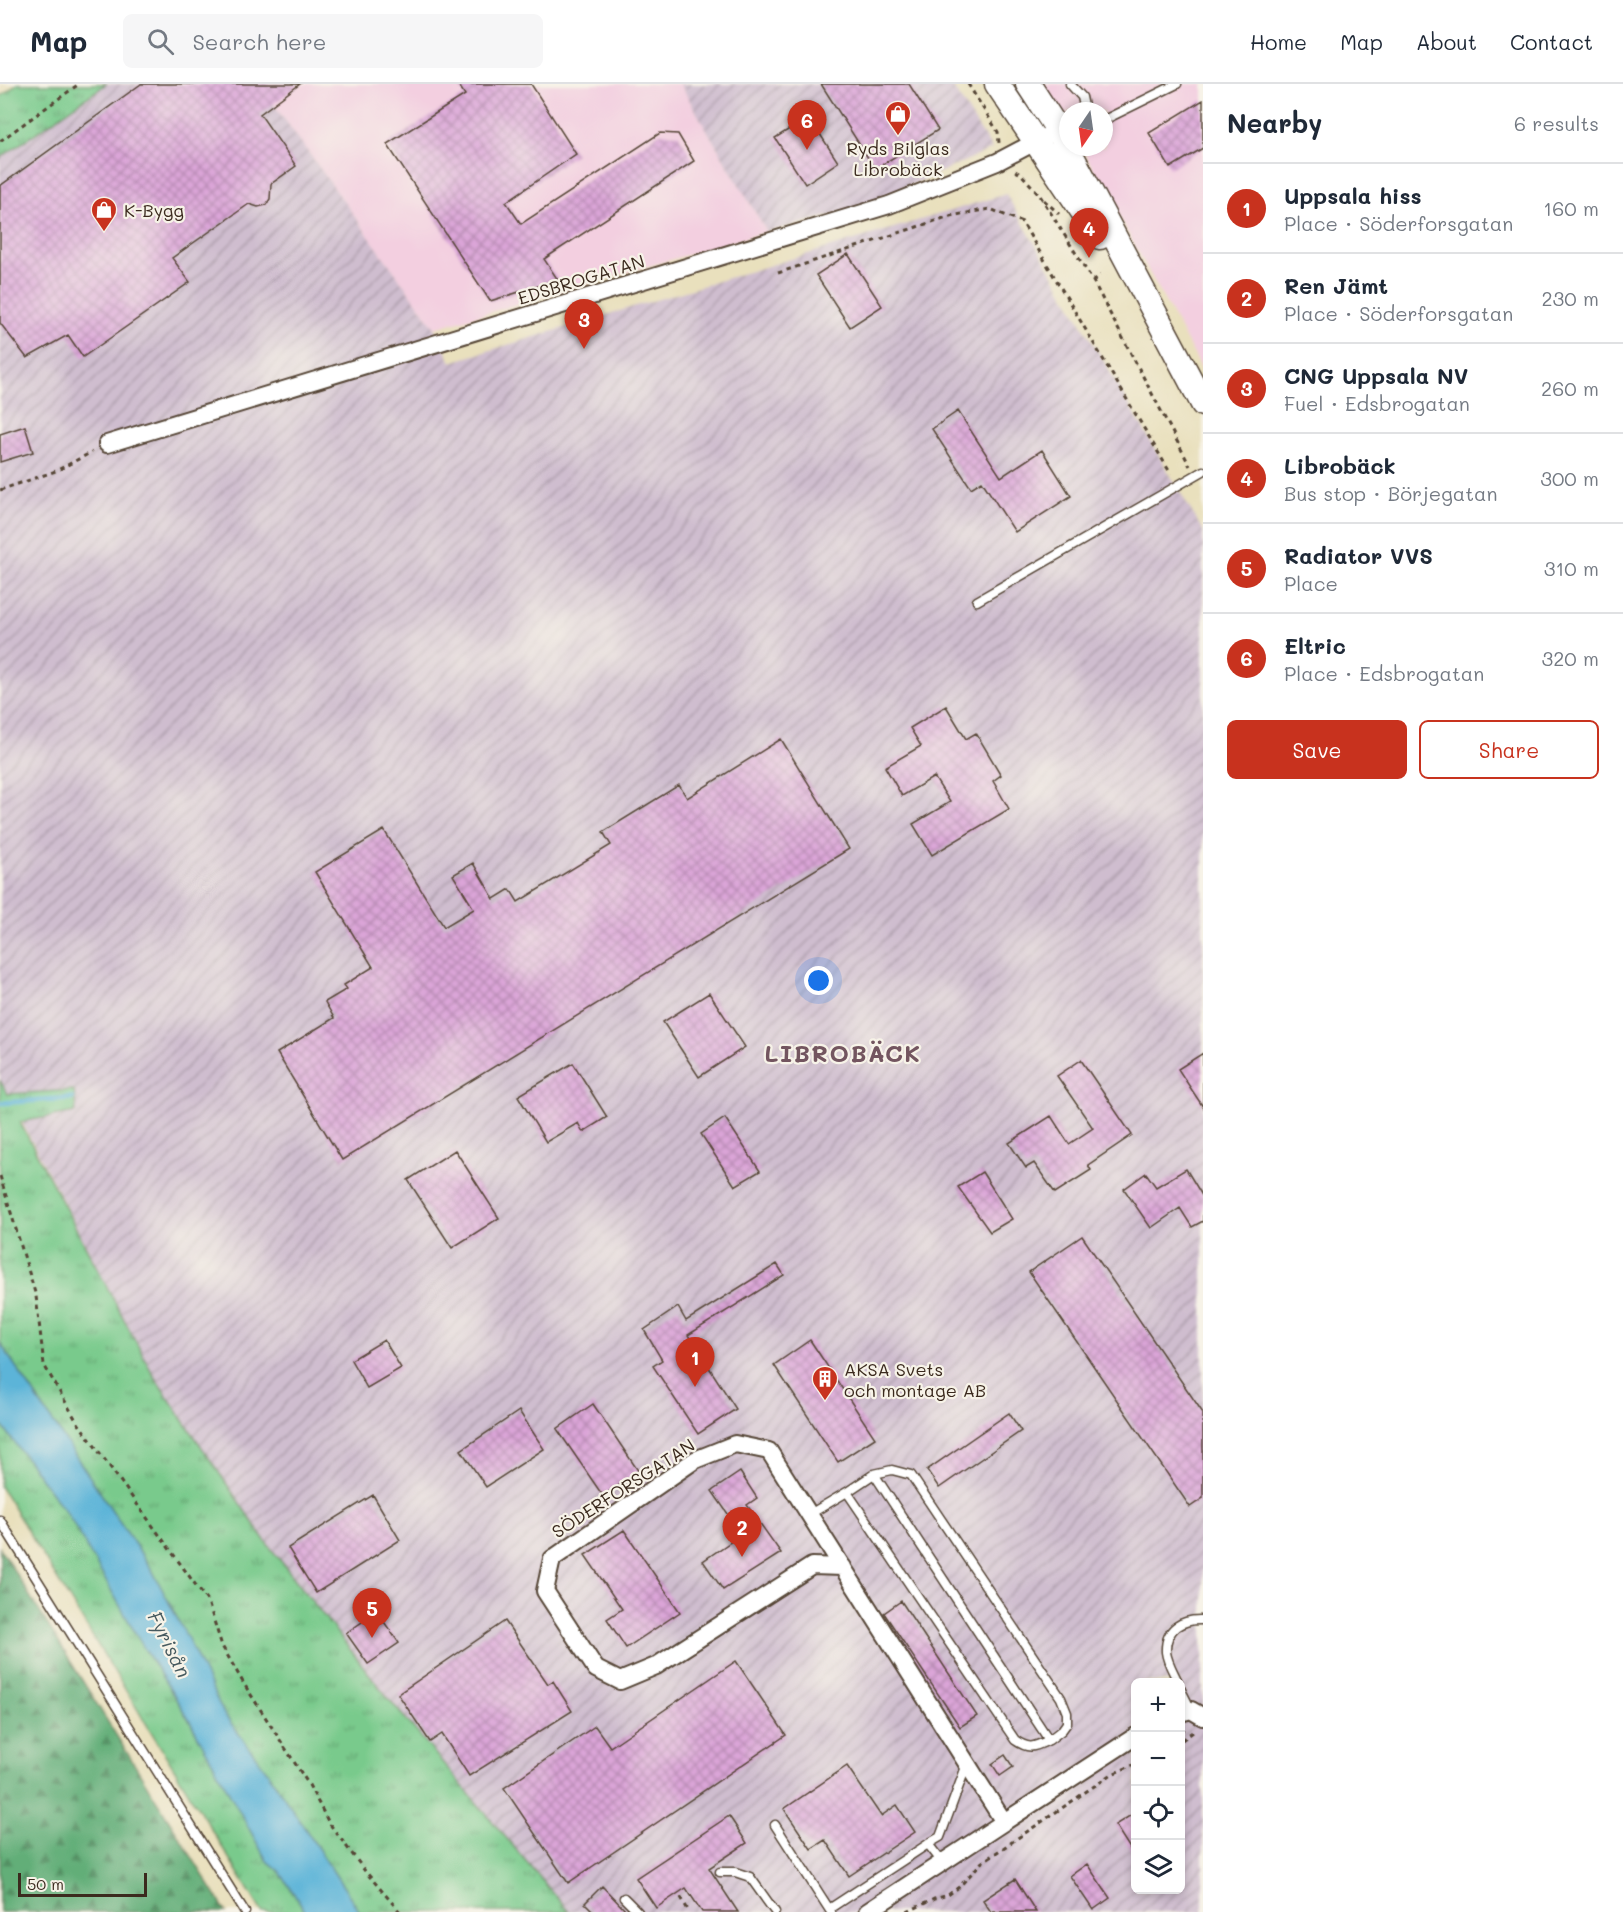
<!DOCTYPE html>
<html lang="en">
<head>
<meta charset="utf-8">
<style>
	body { margin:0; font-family:Mali,sans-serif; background:#f6f6f7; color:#1f2937 }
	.controls { position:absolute; right:18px; bottom:18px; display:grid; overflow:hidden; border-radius:9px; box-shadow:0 3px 9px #0003 }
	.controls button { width:54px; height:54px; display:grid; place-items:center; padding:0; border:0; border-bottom:2px solid #e0e1e3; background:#fff; color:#1f2937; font:30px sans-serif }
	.compass { position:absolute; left:1059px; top:18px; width:54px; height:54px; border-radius:50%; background:#fff; box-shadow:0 3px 9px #0003; rotate:193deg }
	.scale { position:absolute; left:18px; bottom:15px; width:129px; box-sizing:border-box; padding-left:6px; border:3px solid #3b2a1e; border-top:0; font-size:16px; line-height:21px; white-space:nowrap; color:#3b2a1e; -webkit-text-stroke:4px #f7f3e8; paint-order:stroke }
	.you { position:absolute; left:819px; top:897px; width:21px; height:21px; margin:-15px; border:4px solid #fff; border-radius:50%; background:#1a73e8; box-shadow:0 0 0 9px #1a73e833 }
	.badge { display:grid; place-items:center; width:39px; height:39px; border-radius:50%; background:#c8321e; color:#fff; font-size:20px; font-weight:700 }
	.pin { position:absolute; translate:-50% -50px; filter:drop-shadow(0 2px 3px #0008) }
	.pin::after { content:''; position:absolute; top:32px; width:21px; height:18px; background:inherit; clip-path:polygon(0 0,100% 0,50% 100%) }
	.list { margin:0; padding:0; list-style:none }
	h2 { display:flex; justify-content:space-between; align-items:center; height:78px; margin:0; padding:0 24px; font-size:26px }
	h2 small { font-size:20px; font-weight:400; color:#747a83 }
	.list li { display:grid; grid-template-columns:39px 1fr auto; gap:18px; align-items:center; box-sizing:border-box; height:90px; padding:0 24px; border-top:2px solid #e0e1e3 }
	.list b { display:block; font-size:22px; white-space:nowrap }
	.list p { margin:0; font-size:20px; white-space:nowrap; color:#747a83 }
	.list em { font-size:20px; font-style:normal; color:#747a83 }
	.actions { display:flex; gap:12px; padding:18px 24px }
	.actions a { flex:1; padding:14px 0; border:2px solid #c8321e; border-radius:9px; text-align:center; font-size:21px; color:#c8321e }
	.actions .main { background:#c8321e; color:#fff }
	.icon { flex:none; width:33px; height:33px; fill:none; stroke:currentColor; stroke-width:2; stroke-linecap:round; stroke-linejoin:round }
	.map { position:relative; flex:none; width:1203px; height:1828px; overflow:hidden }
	header { display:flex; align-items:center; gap:36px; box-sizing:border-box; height:84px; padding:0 30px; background:#fff; border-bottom:2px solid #e0e1e3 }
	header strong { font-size:28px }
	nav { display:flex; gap:33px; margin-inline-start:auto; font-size:21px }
	.search { width:420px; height:54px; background:#f6f6f7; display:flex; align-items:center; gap:15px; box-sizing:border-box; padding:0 21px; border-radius:9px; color:#747a83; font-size:22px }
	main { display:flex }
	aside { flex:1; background:#fff }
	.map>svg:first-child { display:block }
</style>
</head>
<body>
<header>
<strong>Map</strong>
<div class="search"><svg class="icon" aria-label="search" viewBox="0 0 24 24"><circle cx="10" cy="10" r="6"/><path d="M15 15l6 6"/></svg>Search here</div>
<nav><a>Home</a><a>Map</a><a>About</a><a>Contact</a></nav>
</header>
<main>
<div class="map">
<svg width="1203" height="1828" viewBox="0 0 1203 1828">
	<defs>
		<pattern id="industrial-furrows" width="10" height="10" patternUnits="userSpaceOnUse" patternTransform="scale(1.5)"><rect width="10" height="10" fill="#cfbdcf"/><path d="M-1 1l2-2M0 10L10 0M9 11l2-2" fill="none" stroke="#a99aa7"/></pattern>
		<pattern id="grass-tufts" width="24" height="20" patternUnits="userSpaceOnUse" patternTransform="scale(1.5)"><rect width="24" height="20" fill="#79ca8c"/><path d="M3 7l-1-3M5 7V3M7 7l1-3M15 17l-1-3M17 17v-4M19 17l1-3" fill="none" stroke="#64a472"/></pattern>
		<pattern id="forest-firs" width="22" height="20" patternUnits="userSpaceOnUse" patternTransform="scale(1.5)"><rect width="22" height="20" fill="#62ae78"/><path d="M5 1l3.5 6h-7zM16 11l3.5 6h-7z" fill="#528e62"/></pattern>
		<pattern id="building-cross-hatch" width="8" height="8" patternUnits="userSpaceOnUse" patternTransform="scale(1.5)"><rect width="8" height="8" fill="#dba5d8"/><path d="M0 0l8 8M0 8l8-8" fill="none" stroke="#b387af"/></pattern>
	</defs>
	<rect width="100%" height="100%" fill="#f7f3e8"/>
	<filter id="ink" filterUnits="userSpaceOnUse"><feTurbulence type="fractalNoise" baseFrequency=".0167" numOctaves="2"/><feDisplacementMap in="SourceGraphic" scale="12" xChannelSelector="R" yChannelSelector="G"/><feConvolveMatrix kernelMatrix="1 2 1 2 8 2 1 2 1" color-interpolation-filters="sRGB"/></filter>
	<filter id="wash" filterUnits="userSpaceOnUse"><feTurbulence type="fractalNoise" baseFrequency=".008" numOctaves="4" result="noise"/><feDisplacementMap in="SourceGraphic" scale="24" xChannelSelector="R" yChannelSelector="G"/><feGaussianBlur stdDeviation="1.35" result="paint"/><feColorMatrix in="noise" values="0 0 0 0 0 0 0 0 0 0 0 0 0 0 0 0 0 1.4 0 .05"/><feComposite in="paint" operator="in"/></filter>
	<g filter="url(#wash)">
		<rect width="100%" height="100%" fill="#e9e0bd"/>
		<path fill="#f3cfe0" d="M259,0H680L767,148L435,244Z
			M1042,0H1203V287L1081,63H1104V27H1068V42Z"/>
		<path fill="url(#industrial-furrows)" fill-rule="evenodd" d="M106,0H259L435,244L451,278L1006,110L1203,447V1828H569L388,1614L266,1458L155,1294L0,996V74ZM1136,1598H1180V1806H1136Z
			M680,0H951L992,65L858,125L767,148Z"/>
		<path fill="url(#grass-tufts)" stroke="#5a7a55" stroke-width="1.5" d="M17,0H106L0,74V13Z
			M0,996L7,1010L74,1006L76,1028L20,1038L155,1294L266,1458L388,1614L569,1828H360L269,1690L224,1630L189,1557L152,1486L0,1259Z
			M0,1339L69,1432L144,1564L188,1634L267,1777L280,1788L306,1828H262L0,1402Z"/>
		<path fill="url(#forest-firs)" stroke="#4e6c4b" stroke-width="1.5" d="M0,1464L226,1828H0Z"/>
		<path fill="#5bb4d8" stroke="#4b6f7b" stroke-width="1.5" d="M0,1259L152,1486L189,1557L224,1630L269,1690L360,1828H306L280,1788L267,1777L188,1634L144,1564L69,1432L0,1339Z"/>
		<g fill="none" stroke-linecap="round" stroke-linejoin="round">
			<path stroke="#5bb4d8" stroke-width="5" d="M0,1019L72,1014"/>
		</g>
		<g id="blocks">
			<path fill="url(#building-cross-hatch)" d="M141,0H300L260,30L296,82L271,100L270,115L266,121L258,123L249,120L172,174L190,198L83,273L68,251L27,274L0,239V102Z
				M458,0H531L576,70L506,118L521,140L660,49L678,50L694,77L544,175L558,196L490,217L387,60L465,11Z
				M821,0H909L938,46L875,85Z
				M1203,16V64L1170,84L1149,49Z
				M809,33L838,78L805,100L775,54Z
				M848,170L882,222L850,243L816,191Z
				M958,327L1001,393L1042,366L1071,412L1015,448L982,397L971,404L932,345Z
				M25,342L33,368L0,378V350Z
				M946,622L966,655L976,649L1001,691L993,697L1009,725L932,771L913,740L950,718L934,693L902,712L885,683L921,662L910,644Z
				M781,655L849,765L342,1076L277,969L334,934L325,918L347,905L344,901L373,883L315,788L384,746L444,843L474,825L453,791L473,779L494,815L510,805L518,818L611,761L603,748L679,701L687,714Z
				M709,909L745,963L699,993L663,938Z
				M1203,969V1023L1178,985Z
				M1081,976L1132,1051L1088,1081L1091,1086L1055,1109L1034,1079L1026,1084L1009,1059L1051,1032L1069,1060L1093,1044L1057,992Z
				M573,979L607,1033L583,1048L578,1039L546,1058L518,1012Z
				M725,1034L760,1087L735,1102L701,1050Z
				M455,1066L499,1134L452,1164L408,1096Z
				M1186,1085L1203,1113V1137L1192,1143L1180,1124L1151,1144L1124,1105L1146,1089L1156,1103Z
				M982,1088L1012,1135L990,1148L958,1103Z
				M1082,1152L1203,1329V1414L1190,1423L1029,1188Z
				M777,1180L784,1191L688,1251L736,1325L698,1350L653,1282L662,1276L644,1246L678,1223L686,1237Z
				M384,1256L401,1284L367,1304L351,1276Z
				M810,1256L875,1354L838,1378L774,1281Z
				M593,1320L639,1388L603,1412L557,1345Z
				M519,1327L544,1365L486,1403L461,1366Z
				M1009,1329L1021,1347L939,1404L927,1386Z
				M740,1388L757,1414L747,1421L781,1469L723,1506L703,1477L742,1450L712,1407Z
				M373,1411L400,1456L316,1509L288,1464Z
				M624,1446L680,1528L626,1564L607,1535L622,1525L585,1471Z
				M901,1517L977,1632L960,1643L884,1529Z
				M377,1528L399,1559L368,1580L346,1549Z
				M505,1537L548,1600L553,1597L572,1627L469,1692L442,1650L430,1658L398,1610Z
				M736,1577L786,1651L568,1799L504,1704L595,1642L610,1663Z
				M1005,1671L1013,1683L1000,1692L992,1680Z
				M847,1682L881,1732L897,1721L915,1748L849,1792L825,1756L811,1765L784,1725Z
				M1136,1728V1774L1115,1741Z
				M729,1732L747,1759L709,1784L738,1828H702L686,1804L656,1824L636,1794Z
				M1087,1780L1110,1814L1093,1826L1070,1792Z
				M1015,1795L1036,1828H991L983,1816Z
				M602,1802L627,1828H594L585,1819Z"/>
		</g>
	</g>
	<g filter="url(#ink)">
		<use href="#blocks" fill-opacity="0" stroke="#554536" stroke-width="1.5"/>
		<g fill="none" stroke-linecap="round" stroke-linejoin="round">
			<defs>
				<path id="service" d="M1070,0L1082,13L1085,27
					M1104,36L1177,0
					M977,517L1203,387
					M874,1390L892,1386L911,1391L1061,1614L1067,1629V1639L1062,1646L1049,1656
					M810,1430L847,1408L1015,1656C1029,1666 1034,1663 1049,1656L874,1390L847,1408
					M0,1436L245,1828
					M1178,1598C1174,1589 1167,1578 1166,1568C1165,1544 1182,1535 1203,1536
					M1180,1604L1191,1626
					M775,1741L831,1828
					M942,1778L928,1760L940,1753L967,1680
					M720,1788H735L750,1793L775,1828
					M624,1814L638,1828
					M829,1825L928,1760"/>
				<path id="minor" d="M107,360L889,121L997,78L1058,46
					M843,1483L812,1482L656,1582L620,1597L596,1585L545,1507L552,1475L695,1376L735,1360L769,1367L1004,1738L1136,1652
					M1180,1629L1191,1626L1203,1633
					M867,1828L1004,1738"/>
				<path id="secondary" d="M997,0L1100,153
					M1028,0L1058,46L1203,320"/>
			</defs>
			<use href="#service" stroke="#554536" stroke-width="11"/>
			<use href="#minor" stroke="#554536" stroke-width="20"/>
			<use href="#secondary" stroke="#554536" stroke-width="27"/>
			<path stroke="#554536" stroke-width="3" stroke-dasharray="4.5 4.5" stroke-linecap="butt" d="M968,0L998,48L999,59
				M0,57L79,0
				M1015,87L1021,90L1039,110L1093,197L1190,382
				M1044,116L1059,130
				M778,189L950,132L990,125L1022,138L1171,390
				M1093,197L1100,191
				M0,406L56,387L92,368
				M0,1092L36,1212L44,1281L76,1336L208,1518L222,1562L244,1600L309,1701L329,1739L365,1787L400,1828
				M1180,1655L1184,1645
				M1182,1656L1196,1646
				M681,1813L689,1828
				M907,1828L934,1815L948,1811L959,1803L981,1779L1112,1690L1136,1680"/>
			<use href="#service" stroke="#fff" stroke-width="8"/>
			<use href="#minor" stroke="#fff" stroke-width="16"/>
			<use href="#secondary" stroke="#fff" stroke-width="24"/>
		</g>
	</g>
	<defs>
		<symbol id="shop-pin" viewBox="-11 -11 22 30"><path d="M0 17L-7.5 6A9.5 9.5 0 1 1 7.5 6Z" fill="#c8321e" stroke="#f7f3e8"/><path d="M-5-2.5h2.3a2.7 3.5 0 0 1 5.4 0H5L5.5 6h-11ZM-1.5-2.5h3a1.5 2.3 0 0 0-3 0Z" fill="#fff"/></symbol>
		<symbol id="building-pin" viewBox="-11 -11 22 30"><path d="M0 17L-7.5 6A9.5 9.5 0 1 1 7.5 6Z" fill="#c8321e" stroke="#f7f3e8"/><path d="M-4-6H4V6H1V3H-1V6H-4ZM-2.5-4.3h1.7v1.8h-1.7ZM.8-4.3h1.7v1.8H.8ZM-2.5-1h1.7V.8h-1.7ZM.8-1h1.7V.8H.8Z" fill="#fff"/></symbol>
	</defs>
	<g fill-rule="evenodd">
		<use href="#shop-pin" x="883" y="15" width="30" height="40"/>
		<use href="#shop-pin" x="89" y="111" width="30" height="40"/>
		<use href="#building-pin" x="810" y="1280" width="30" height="40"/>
	</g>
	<g text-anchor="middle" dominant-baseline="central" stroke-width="4.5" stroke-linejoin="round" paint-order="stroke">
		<g font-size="18" fill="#3b2a1e" stroke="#f7f3e8" text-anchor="start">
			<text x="898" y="64" text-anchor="middle">Ryds Bilglas<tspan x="898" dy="21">Librobäck</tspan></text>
			<text x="124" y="126">K-Bygg</text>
			<text x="844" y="1285">AKSA Svets<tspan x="844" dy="21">och montage AB</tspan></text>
		</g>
		<g font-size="18" fill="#3b2a1e" stroke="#f7f3e8">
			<text transform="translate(581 195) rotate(-17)">EDSBROGATAN</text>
			<text transform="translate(623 1404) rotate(-33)">SÖDERFORSGATAN</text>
		</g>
		<g font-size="20" font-style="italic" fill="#465a5f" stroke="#f7f3e8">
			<text transform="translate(170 1560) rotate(63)">Fyrisån</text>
		</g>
		<g font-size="24" font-weight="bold" letter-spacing="1.5" fill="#73555f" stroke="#f7f3e8">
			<text x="843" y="968">LIBROBÄCK</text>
		</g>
	</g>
</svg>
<div class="controls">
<button>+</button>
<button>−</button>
<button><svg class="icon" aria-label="locate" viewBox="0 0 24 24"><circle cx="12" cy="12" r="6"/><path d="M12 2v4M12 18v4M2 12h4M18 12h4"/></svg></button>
<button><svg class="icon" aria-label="layers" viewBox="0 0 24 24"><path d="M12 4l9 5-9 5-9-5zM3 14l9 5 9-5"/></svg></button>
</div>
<svg class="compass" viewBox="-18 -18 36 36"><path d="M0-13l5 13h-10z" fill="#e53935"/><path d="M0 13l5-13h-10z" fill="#747a83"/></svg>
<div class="scale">50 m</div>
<div class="you"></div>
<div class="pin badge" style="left:695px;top:1303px">1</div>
<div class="pin badge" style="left:742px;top:1473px">2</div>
<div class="pin badge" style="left:584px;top:265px">3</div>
<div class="pin badge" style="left:1089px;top:174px">4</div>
<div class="pin badge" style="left:372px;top:1554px">5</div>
<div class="pin badge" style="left:807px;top:66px">6</div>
</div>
<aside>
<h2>Nearby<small>6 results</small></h2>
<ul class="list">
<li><span class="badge">1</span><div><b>Uppsala hiss</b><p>Place · Söderforsgatan</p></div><em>160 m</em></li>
<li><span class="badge">2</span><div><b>Ren Jämt</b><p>Place · Söderforsgatan</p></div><em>230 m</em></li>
<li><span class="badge">3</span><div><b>CNG Uppsala NV</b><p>Fuel · Edsbrogatan</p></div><em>260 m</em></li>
<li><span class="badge">4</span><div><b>Librobäck</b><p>Bus stop · Börjegatan</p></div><em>300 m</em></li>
<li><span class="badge">5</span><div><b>Radiator VVS</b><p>Place</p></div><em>310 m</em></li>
<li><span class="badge">6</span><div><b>Eltric</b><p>Place · Edsbrogatan</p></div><em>320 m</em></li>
</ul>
<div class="actions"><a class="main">Save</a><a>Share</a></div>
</aside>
</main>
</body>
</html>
